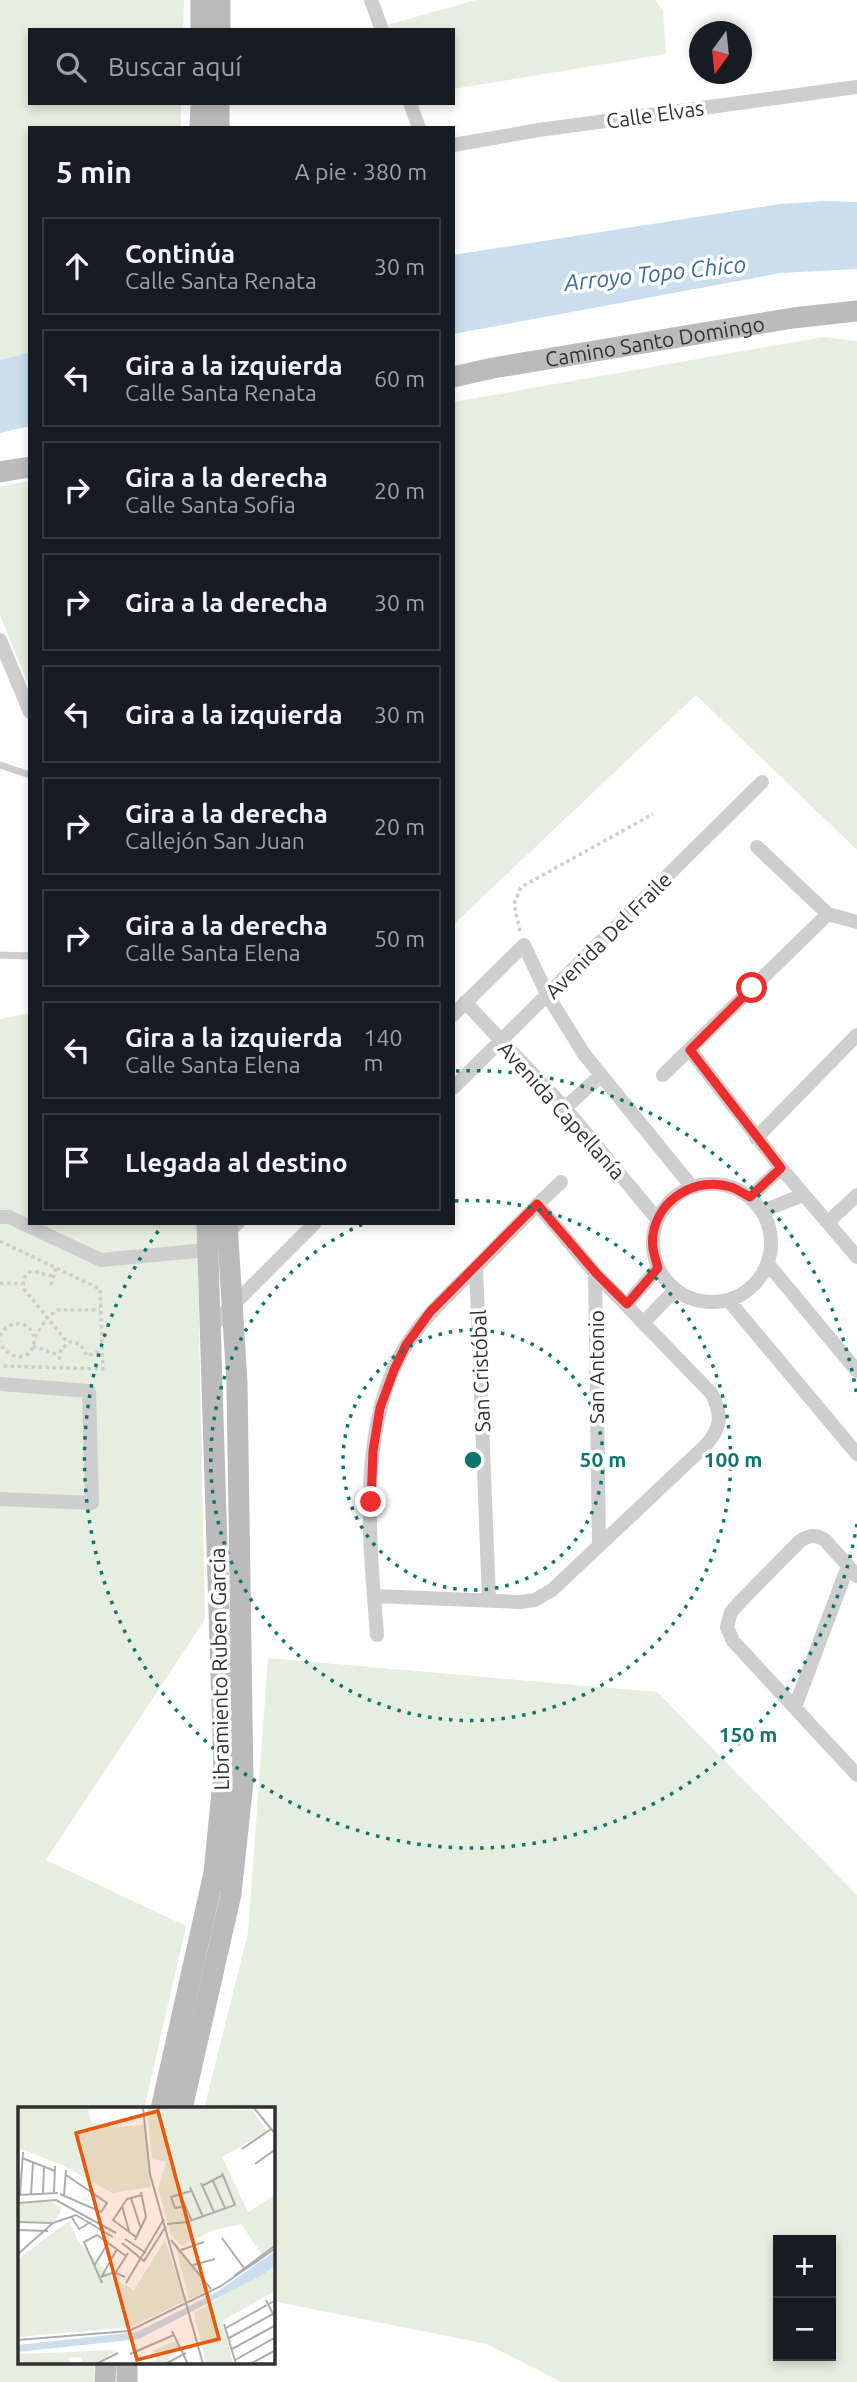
<!DOCTYPE html>
<html lang="es">
<head>
<meta charset="utf-8">
<style>
	body { margin:0; font-family:Ubuntu,sans-serif; background:#20242c; color:#f1f3f6 }
	.controls { position:absolute; right:21px; bottom:21px; display:grid; overflow:hidden; border-radius:0px; box-shadow:0 4px 10px #0003 }
	.controls button { width:63px; height:63px; display:grid; place-items:center; padding:0; border:0; border-bottom:2px solid #363941; background:#171b24; color:#f1f3f6; font:35px sans-serif }
	.compass { position:absolute; left:689px; top:21px; width:63px; height:63px; border-radius:50%; background:#171b24; box-shadow:0 4px 10px #0003; rotate:195deg }
	.stop { position:absolute; width:21px; height:21px; margin:-16px; border:5px solid #ed2e2f; border-radius:50%; background:#fff }
	.stop.end { background:#ed2e2f; border-color:#fff; box-shadow:0 2px 7px #0008 }
	.list { margin:0; padding:0; list-style:none }
	h2 { display:flex; justify-content:space-between; align-items:center; height:91px; margin:0; padding:0 28px; font-size:30px }
	h2 small { font-size:23px; font-weight:400; color:#9ea1a6 }
	.list li { display:grid; grid-template-columns:46px 1fr auto; gap:21px; align-items:center; box-sizing:border-box; height:98px; margin:0 14px 14px; padding:0 14px; border:2px solid #363941; border-radius:0px }
	.list b { display:block; font-size:26px; white-space:nowrap }
	.list p { margin:0; font-size:23px; white-space:nowrap; color:#9ea1a6 }
	.list em { font-size:23px; font-style:normal; color:#9ea1a6 }
	.icon { flex:none; width:38px; height:38px; fill:none; stroke:currentColor; stroke-width:2; stroke-linecap:round; stroke-linejoin:round }
	.map { position:relative; flex:none; width:857px; height:2382px; overflow:hidden }
	.search { position:absolute; background:#171b24; box-shadow:0 4px 10px #0003; left:28px; top:28px; width:427px; height:77px; display:flex; align-items:center; gap:18px; box-sizing:border-box; padding:0 24px; border-radius:0px; color:#9ea1a6; font-size:26px }
	.panel { position:absolute; background:#171b24; box-shadow:0 4px 10px #0003; left:28px; top:126px; width:427px; height:1099px; border-radius:0px }
	.map>svg:first-child { display:block }
</style>
</head>
<body>
<div class="map">
<svg width="857" height="2382" viewBox="0 0 857 2382">
	<rect width="100%" height="100%" fill="#fff"/>
	<path fill="#e6eedf" fill-rule="evenodd" d="M0,0H184L183,30H30V103H181V128H30V352L0,360Z
		M476,0H655L663,11L666,54L453,89V30H389L387,25Z
		M823,337L857,341V850L696,695L453,925V402Z
		M30,481V689L0,615V486Z
		M30,1013V1223H197L205,1619L46,1860L186,1926L144,2109H19V2363H95L93,2382H0V1019Z
		M268,1658L657,1692L857,1895V2382H561L487,2344L273,2301V2109H204L248,1933ZM831,2240V2356H778V2240Z"/>
	<path fill="#cbdeee" d="M824,201L857,202V269L781,273L453,334V255L780,204Z
		M30,352V426L0,433V360Z"/>
	<g fill="none" stroke-linecap="round" stroke-linejoin="round">
		<path stroke="#cecece" stroke-width="3.5" stroke-dasharray="3.5 3.5" stroke-linecap="butt" d="M520,931L514,904L521,887L653,814
			M0,1241L100,1289L103,1369L0,1366
			M52,1276L32,1271C24,1275 22,1280 24,1289L68,1343
			M0,1283L23,1284
			M51,1285L56,1268
			M0,1336C7,1319 34,1319 34,1341C33,1363 6,1360 0,1342
			M35,1337L47,1318L57,1310H100
			M33,1346L59,1355
			M59,1360L61,1349L70,1342L80,1344L87,1356L102,1350"/>
		<path stroke="#cecece" stroke-width="7" d="M0,765L30,775
			M0,955L30,956"/>
		<path stroke="#cecece" stroke-width="14" d="M371,0L382,30
			M410,103L419,128
			M453,145L539,130L857,87
			M0,640L30,712
			M757,847L828,914L857,922
			M465,1002L565,1108L657,1219
			M453,1015L524,945L548,996L584,1054L692,1187
			M690,1050L781,1168L857,1257
			M663,1075L828,914
			M453,1088L762,782
			M565,1108L600,1076
			M756,1138L857,1035
			M653 1243a59 59 0 1 1 118 0a59 59 0 1 1-118 0Z
			M750,1197L781,1168
			M763,1211L803,1195
			M0,1217H9L101,1260L207,1250L238,1223
			M828,1222L857,1195
			M768,1264L857,1371
			M476,1267L489,1600
			M595,1273L599,1544
			M729,1301L857,1454
			M627,1304L658,1268
			M644,1322L675,1290
			M209,1329L315,1223
			M0,1384L89,1391L92,1503L0,1499
			M857,1576L825,1540C816,1534 810,1535 800,1541L740,1602L731,1612L727,1627L733,1641L857,1775
			M374,1596L520,1602L535,1600L552,1590L705,1446C722,1428 722,1415 712,1394L595,1273L537,1204
			M377,1635C370,1544 356,1424 407,1344C427,1313 453,1291 478,1265C506,1237 532,1209 561,1182
			M795,1707L848,1566"/>
		<g stroke="#bbb" stroke-width="21">
			<path d="M201,30V0"/>
			<path d="M220,30V0"/>
			<path d="M200,128L201,103"/>
			<path d="M219,128V103"/>
			<path id="s1" d="M453,377L493,368L793,318L857,311"/>
			<path d="M0,472L30,467"/>
			<path d="M161,2109L214,1873L224,1772L207,1223"/>
			<path d="M182,2109L231,1894L243,1782L237,1383L227,1223"/>
			<path d="M105,2382L106,2363"/>
			<path d="M127,2382V2363"/>
		</g>
	</g>
	<g fill="none" stroke-linecap="round" stroke-linejoin="round">
		<path stroke="#ed2e2f" stroke-width="9" d="M371,1502L373,1451L380,1408L394,1370L406,1345L430,1312L537,1204L596,1273L627,1304L658,1268C655,1257 651,1247 653,1235C658,1199 696,1176 731,1187C737,1189 744,1194 750,1197L781,1168L690,1050L752,988"/>
	</g>
	<g fill="none" stroke="#0f766e" stroke-width="3.5" stroke-dasharray="3.5 7">
		<circle cx="473" cy="1460" r="130"/>
		<path d="M455 1201A260 260 0 1 1 365 1223"/>
		<path d="M857 1524A389 389 0 1 1 162 1226M456 1071A389 389 0 0 1 857 1396"/>
	</g>
	<g text-anchor="middle" dominant-baseline="central" stroke-width="7" stroke-linejoin="round" paint-order="stroke">
		<g font-size="21" fill="#313131" stroke="#fff">
			<text transform="translate(655 114) rotate(-8)">Calle Elvas</text>
			<text stroke="none"><textPath href="#s1" startOffset="205">Camino Santo Domingo</textPath></text>
			<text transform="translate(608 935) rotate(-45)">Avenida Del Fraile</text>
			<text transform="translate(562 1110) rotate(48)">Avenida Capellanía</text>
			<text transform="translate(596 1367) rotate(-90)">San Antonio</text>
			<text transform="translate(480 1371) rotate(-92)">San Cristóbal</text>
			<text transform="translate(219 1669) rotate(-91)">Libramiento Ruben Garcia</text>
		</g>
		<g font-size="23" font-style="italic" fill="#3a6d98" stroke="#fff">
			<text transform="translate(655 273) rotate(-6)">Arroyo Topo Chico</text>
		</g>
	</g>
	<g transform="translate(18 2107)">
		<rect width="257" height="257" fill="#fff"/>
		<path d="M0,1H70L73,15L94,20L127,18L133,80L94,86L45,58L0,41ZM129,1L234,3L249,24L204,50L230,105L257,88V138L245,149L223,117L196,123L164,139L153,128L140,82L148,55L134,52ZM32,94L44,101L37,115L0,114V97ZM51,114L60,134L95,171L116,183L147,133L167,194L113,220L0,230V152ZM157,138L193,183L171,192ZM257,158V184L204,214L215,257H188L176,206ZM159,233L163,239L146,257H122L138,253L136,243ZM99,243L76,257H57L65,254L62,250L50,251L53,257H0V247Z" fill="#e6eedf"/>
		<path d="M257,144V158L246,167L121,232L0,245V238L119,225L199,185Z" fill="#cbdeee"/>
		<path fill="none" stroke="#adadad" stroke-width="2" d="M125,1L132,67L185,257M236,1L258,28M224,42L253,22M4,51L37,64M237,57L258,42M195,74L207,101M183,76L196,105M184,79L205,68M172,80L185,110M36,85L37,59M25,86L26,60M42,87L83,105L89,96L48,68M0,88L40,86M2,88L5,45M13,88L15,55M46,89L48,63M113,91L123,122M165,94L174,114M0,96L38,93L98,126M104,99L111,124M167,99L157,101L153,90L173,84M53,109L61,122L73,115M0,115L35,116L58,108L95,130M149,117L169,115L217,98L204,66M0,123L30,124M118,130L95,113L109,92L124,88M204,131L226,161M107,132L128,146M117,133L128,110L123,85M153,133L193,182M104,136L126,154L148,119M163,143L186,135M0,147L35,116M175,158L197,152M76,159L90,136M98,165L110,146M84,169L99,142M216,169L258,138M83,170L96,165L107,170M84,176L66,135L79,128L108,149M108,176L146,112M248,193L258,213M206,217L218,257M208,221L258,193M154,224L170,257M211,231L255,207M0,233L111,224L203,179L258,141M214,242L258,218M112,247L156,228M217,253L258,230M78,257L100,246M147,257L168,246M232,257L258,243"/>
		<path fill="#e8590c" fill-opacity="0.15" stroke="#e8590c" stroke-width="3.5" d="M140,4L201,232L119,253L58,26Z"/>
		<rect width="257" height="257" fill="none" stroke="#313131" stroke-width="3.5"/>
	</g>
	<circle cx="473" cy="1460" r="10" fill="#0f766e" stroke="#fff" stroke-width="3.5"/>
	<g font-size="21" text-anchor="middle" font-weight="bold" fill="#0f766e" stroke="#fff" stroke-width="7" stroke-linejoin="round" paint-order="stroke">
		<text x="603" y="1467">50 m</text>
		<text x="733" y="1467">100 m</text>
		<text x="748" y="1742">150 m</text>
	</g>
</svg>
<div class="controls">
<button>+</button>
<button>−</button>
</div>
<svg class="compass" viewBox="-18 -18 36 36"><path d="M0-13l5 13h-10z" fill="#e53935"/><path d="M0 13l5-13h-10z" fill="#9ea1a6"/></svg>
<div class="stop" style="left:752px;top:988px"></div>
<div class="stop end" style="left:371px;top:1502px"></div>
<div class="search"><svg class="icon" aria-label="search" viewBox="0 0 24 24"><circle cx="10" cy="10" r="6"/><path d="M15 15l6 6"/></svg>Buscar aquí</div>
<section class="panel">
<h2>5 min<small>A pie · 380 m</small></h2>
<ul class="list">
<li><svg class="icon" aria-label="ahead" viewBox="0 0 24 24"><path d="M12 20V5M6 11l6-6 6 6"/></svg><div><b>Continúa</b><p>Calle Santa Renata</p></div><em>30 m</em></li>
<li><svg class="icon" aria-label="left" viewBox="0 0 24 24"><path d="M17 20v-9H6M10 6l-5 5 5 5"/></svg><div><b>Gira a la izquierda</b><p>Calle Santa Renata</p></div><em>60 m</em></li>
<li><svg class="icon" aria-label="right" viewBox="0 0 24 24"><path d="M7 20v-9h11M14 6l5 5-5 5"/></svg><div><b>Gira a la derecha</b><p>Calle Santa Sofia</p></div><em>20 m</em></li>
<li><svg class="icon" aria-label="right" viewBox="0 0 24 24"><path d="M7 20v-9h11M14 6l5 5-5 5"/></svg><div><b>Gira a la derecha</b></div><em>30 m</em></li>
<li><svg class="icon" aria-label="left" viewBox="0 0 24 24"><path d="M17 20v-9H6M10 6l-5 5 5 5"/></svg><div><b>Gira a la izquierda</b></div><em>30 m</em></li>
<li><svg class="icon" aria-label="right" viewBox="0 0 24 24"><path d="M7 20v-9h11M14 6l5 5-5 5"/></svg><div><b>Gira a la derecha</b><p>Callejón San Juan</p></div><em>20 m</em></li>
<li><svg class="icon" aria-label="right" viewBox="0 0 24 24"><path d="M7 20v-9h11M14 6l5 5-5 5"/></svg><div><b>Gira a la derecha</b><p>Calle Santa Elena</p></div><em>50 m</em></li>
<li><svg class="icon" aria-label="left" viewBox="0 0 24 24"><path d="M17 20v-9H6M10 6l-5 5 5 5"/></svg><div><b>Gira a la izquierda</b><p>Calle Santa Elena</p></div><em>140 m</em></li>
<li><svg class="icon" aria-label="arrive" viewBox="0 0 24 24"><path d="M6 21V4h12l-3 4 3 4H6"/></svg><div><b>Llegada al destino</b></div></li>
</ul>
</section>
</div>
</body>
</html>
